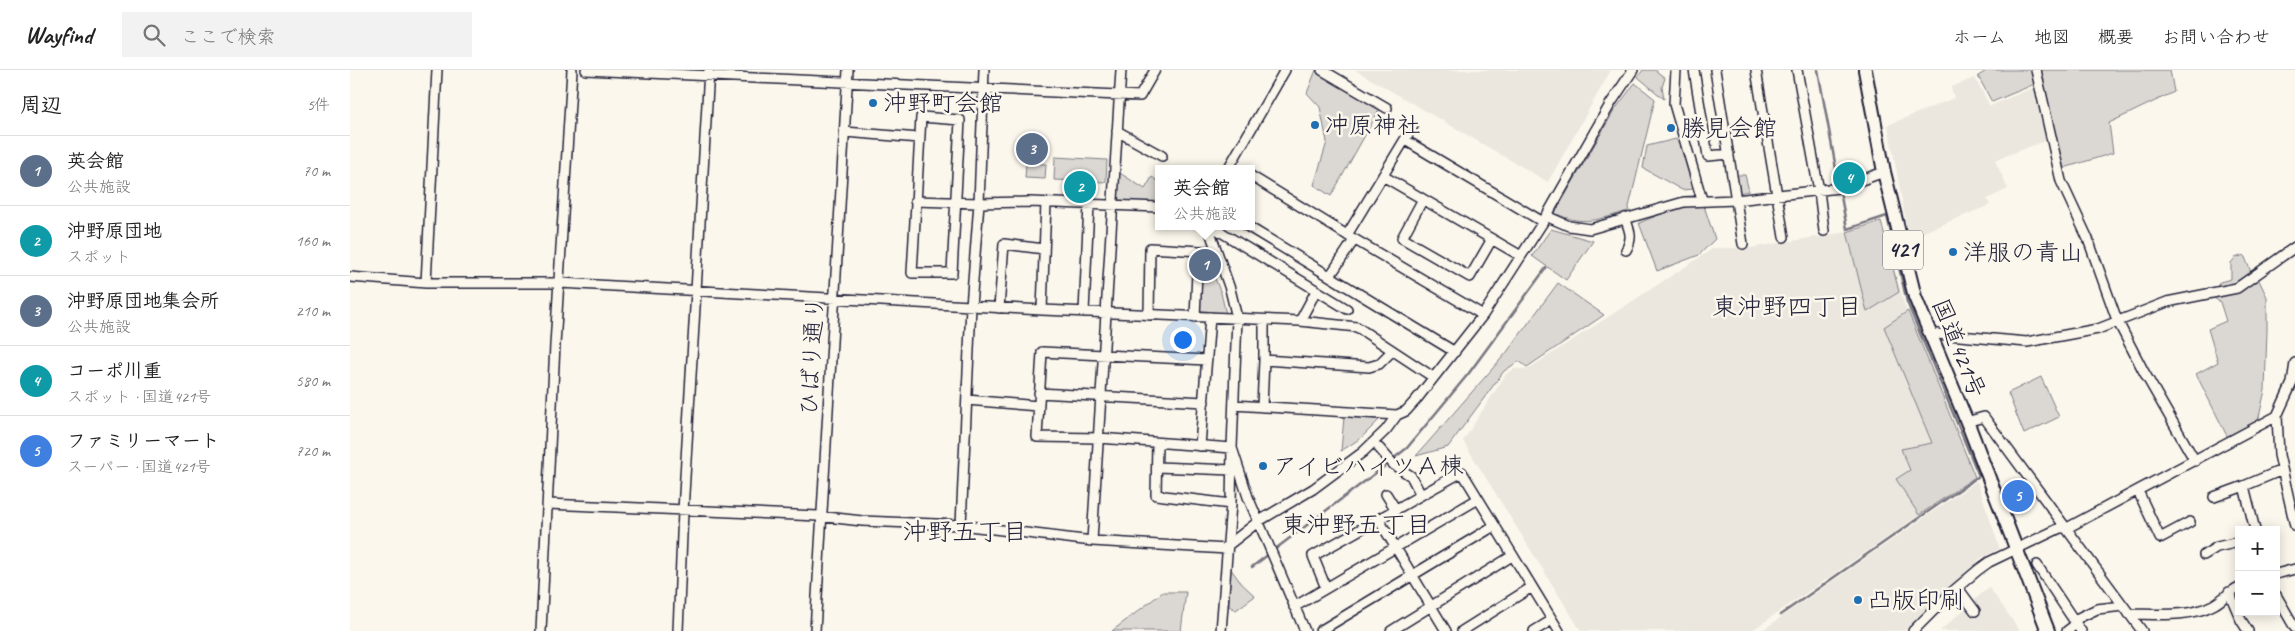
<!DOCTYPE html>
<html lang="ja">
<head>
<meta charset="utf-8">
<style>
	body { margin:0; font-family:Caveat,"Klee One",sans-serif; background:#f2f2f2; color:#222 }
	.controls { position:absolute; right:15px; bottom:15px; display:grid; overflow:hidden; border-radius:0px; box-shadow:0 2px 12px #0003 }
	.controls button { width:45px; height:45px; display:grid; place-items:center; padding:0; border:0; border-bottom:1px solid #e0e0e0; background:#fff; color:#222; font:25px sans-serif }
	.you { position:absolute; left:832px; top:269px; width:18px; height:18px; margin:-12px; border:4px solid #fff; border-radius:50%; background:#1a73e8; box-shadow:0 0 0 8px #1a73e833 }
	.badge { display:grid; place-items:center; width:32px; height:32px; border-radius:50%; background:#1f6fb2; color:#fff; font-size:16px; font-weight:700 }
	.pin { position:absolute; translate:-50% -50%; border:2px solid #fff; box-shadow:0 1px 5px #0006 }
	.popup { position:absolute; left:805px; top:95px; width:100px; height:65px; box-sizing:border-box; display:grid; place-content:center; border-radius:0px; background:#fff; filter:drop-shadow(0 1px 4px #0005); font-size:16px; white-space:nowrap; color:#767676 }
	.popup b { font-size:19px; color:#222 }
	.popup::after { content:''; position:absolute; left:50%; top:100%; margin-left:-10px; border:10px solid transparent; border-top-color:#fff }
	.list { margin:0; padding:0; list-style:none }
	h2 { display:flex; justify-content:space-between; align-items:center; height:65px; margin:0; padding:0 20px; font-size:21px }
	h2 small { font-size:16px; font-weight:400; color:#767676 }
	.list li { display:grid; grid-template-columns:32px 1fr auto; gap:15px; align-items:center; box-sizing:border-box; height:70px; padding:0 20px; border-top:1px solid #e0e0e0 }
	.list b { display:block; font-size:19px; white-space:nowrap }
	.list p { margin:0; font-size:16px; white-space:nowrap; color:#767676 }
	.list em { font-size:16px; font-style:normal; color:#767676 }
	.icon { flex:none; width:28px; height:28px; fill:none; stroke:currentColor; stroke-width:2; stroke-linecap:round; stroke-linejoin:round }
	.map { position:relative; flex:none; width:1945px; height:561px; overflow:hidden }
	header { display:flex; align-items:center; gap:30px; box-sizing:border-box; height:70px; padding:0 25px; background:#fff; border-bottom:1px solid #e0e0e0 }
	header strong { font-size:24px }
	nav { display:flex; gap:28px; margin-inline-start:auto; font-size:18px }
	.search { width:350px; height:45px; background:#f2f2f2; display:flex; align-items:center; gap:12px; box-sizing:border-box; padding:0 18px; border-radius:0px; color:#767676; font-size:19px }
	main { display:flex }
	aside { flex:1; background:#fff }
	.map>svg:first-child { display:block }
</style>
</head>
<body>
<header>
<strong>Wayfind</strong>
<div class="search"><svg class="icon" aria-label="search" viewBox="0 0 24 24"><circle cx="10" cy="10" r="6"/><path d="M15 15l6 6"/></svg>ここで検索</div>
<nav><a>ホーム</a><a>地図</a><a>概要</a><a>お問い合わせ</a></nav>
</header>
<main>
<aside>
<h2>周辺<small>5件</small></h2>
<ul class="list">
<li><span class="badge" style="background:#5c6f8a">1</span><div><b>英会館</b><p>公共施設</p></div><em>70 m</em></li>
<li><span class="badge" style="background:#0f9aa8">2</span><div><b>沖野原団地</b><p>スポット</p></div><em>160 m</em></li>
<li><span class="badge" style="background:#5c6f8a">3</span><div><b>沖野原団地集会所</b><p>公共施設</p></div><em>210 m</em></li>
<li><span class="badge" style="background:#0f9aa8">4</span><div><b>コーポ川重</b><p>スポット · 国道421号</p></div><em>580 m</em></li>
<li><span class="badge" style="background:#3f7fe0">5</span><div><b>ファミリーマート</b><p>スーパー · 国道421号</p></div><em>720 m</em></li>
</ul>
</aside>
<div class="map">
<svg width="1945" height="561" viewBox="0 0 1945 561">
	<rect width="100%" height="100%" fill="#fbf7ec"/>
	<filter id="ink" filterUnits="userSpaceOnUse"><feTurbulence type="fractalNoise" baseFrequency=".02" numOctaves="2"/><feDisplacementMap in="SourceGraphic" scale="10" xChannelSelector="R" yChannelSelector="G"/><feConvolveMatrix kernelMatrix="1 2 1 2 8 2 1 2 1" color-interpolation-filters="sRGB"/></filter>
	<g filter="url(#ink)">
		<path fill="#ebe7df" d="M1005,0H1261L1198,112Z
			M1625,8L1640,36L1687,16L1700,69L1645,90L1658,119L1637,129L1640,135L1559,168L1538,55L1604,28L1601,17Z
			M1531,151L1554,234L1625,407L1401,561H1231L1113,371L1156,304L1164,299H1178L1364,178H1400L1497,162Z
			M1627,411L1650,479L1631,488L1554,561H1411Z
			M1639,517L1670,561H1590Z"/>
		<path fill="#dbd8d3" stroke="#7e7d87" d="M966,0H972L1032,35L981,126L964,115L977,72L970,37L957,23Z
			M1293,0H1305L1315,8L1312,17L1314,29L1288,7Z
			M1638,0H1820L1824,22L1759,53L1763,83L1714,98L1687,3V13L1642,32L1628,6Z
			M1285,13L1305,29L1278,141C1250,149 1233,157 1205,143L1264,41Z
			M1326,69L1334,85L1343,119L1332,120L1293,98L1297,76Z
			M705,87L757,90L756,112L704,110Z
			M676,93L696,94L695,109L675,108Z
			M765,100L795,119L802,107L809,112V137L763,135Z
			M1384,105H1395L1399,121L1388,123Z
			M1353,133L1365,169L1349,185L1307,201L1289,153L1335,134Z
			M1531,151L1549,222L1517,242L1497,162Z
			M1201,159L1243,171L1216,210L1182,186Z
			M1894,185L1901,202L1887,218L1863,222L1870,212L1881,209V193L1885,188Z
			M849,204H863L871,223L876,244L849,240Z
			M1907,206L1917,227V260L1915,320L1907,356L1879,370L1846,304L1868,292L1858,259L1876,251L1870,232L1861,226Z
			M1208,213L1254,245L1177,297L1169,291L1154,301L1098,377L1066,386L1157,282Z
			M1558,241L1625,407L1569,445L1546,409L1560,400L1551,379L1582,373L1534,257Z
			M1691,307L1709,347L1674,364L1658,323Z
			M994,347L1030,349L1011,368L991,381Z
			M880,498L891,513L905,526L886,540L879,536Z
			M813,522H836L831,561H762Z"/>
		<g fill="none" stroke-linecap="round" stroke-linejoin="round">
			<path stroke="#787681" stroke-width="2.5" d="M1043,389L1057,378L1119,303L1196,198
				M924,480L1039,393
				M902,497L919,484
				M1430,545L1629,406L1557,232L1537,146L1497,159L1468,0"/>
			<defs>
				<path id="minor" d="M236,0L790,26L805,0
					M972,0L1037,38
					M1326,0L1324,34L1352,130
					M1344,0L1358,86L1379,84
					M1365,0L1393,174
					M1406,0L1434,167
					M1447,0L1469,121L1474,161
					M1686,0L1711,111L1738,169L1767,250L1794,302L1845,391
					M571,47L610,50L602,203H562Z
					M1063,56L997,165L1133,245
					M767,61L812,86
					M495,62L569,68
					M1055,70L1193,152
					M878,99L935,0
					M901,106L997,165
					M1033,106L1171,186
					M1073,129L1052,168L1120,207L1142,169
					M565,131L629,133L634,0
					M1196,146L1219,156L1240,159L1334,132L1386,130L1489,118L1534,102
					M1275,148C1280,161 1283,168 1276,180
					M858,156L880,219L887,248L882,378L898,427L955,561
					M861,156L997,239
					M897,156L1105,282
					M980,206L1004,170
					M0,207L76,213H210L692,240L950,251L1007,257L1083,307
					M76,213L87,0
					M649,238L654,174L694,179
					M692,240L696,133
					M734,242L739,135
					M799,245L800,178L867,182
					M845,247L848,181
					M914,250V290L1019,297L1029,294L1042,281
					M950,251L966,221
					M1583,269L1587,264L1677,272L1748,259L1817,232L1887,218L1945,177
					M857,290L692,282L687,367L749,368L882,378L881,434L871,561
					M689,323L854,332
					M617,330L688,336
					M884,335L1047,345
					M912,337L914,290
					M1927,346L1929,385L1945,456
					M1616,352L1634,347L1792,561
					M807,373L806,425L881,434
					M850,376L860,247
					M1029,378L1044,395L1061,406L1071,425
					M807,397L882,400
					M1788,421L1810,468L1840,452
					M1036,424L1046,440
					M1864,427L1894,416
					M198,434L468,446L512,451L611,455L742,471L877,479
					M1029,450L1096,561
					M611,455L621,236L629,133L680,132L809,137
					M1905,460L1894,416L1932,400
					M742,471L771,0
					M877,476L909,451L963,419L1013,382L1036,360L1047,345L1056,341L1066,330L1133,245L1193,152L1261,33L1283,0
					M1854,485L1867,477L1889,472
					M1687,495L1731,561
					M1926,504L1945,499
					M976,518L963,486L1112,402L1209,561
					M1608,518L1625,541
					M1879,522L1891,550L1898,561
					M1926,525L1945,558
					M944,537L1128,429
					M1779,544C1806,544 1839,548 1863,535C1873,530 1878,522 1889,517
					M1724,550L1747,539L1773,536
					M191,561L205,275L222,0
					M328,561L333,441L359,0
					M465,561L498,0
					M970,561L1144,456
					M1041,561L1162,486
					M1112,561L1182,517
					M1184,561L1202,550
					M1563,561L1602,522L1628,500L1639,492L1710,458H1717L1927,346L1942,313L1945,293
					M1717,561L1726,554"/>
				<path id="highway" d="M1515,0L1534,102L1565,227L1620,359L1698,561"/>
			</defs>
			<use href="#minor" stroke="#22223b" stroke-width="12"/>
			<use href="#highway" stroke="#22223b" stroke-width="16"/>
			<use href="#minor" stroke="#fbf7ec" stroke-width="9"/>
			<use href="#highway" stroke="#fbf7ec" stroke-width="12"/>
		</g>
	</g>
	<g fill="#1f6fb2" stroke="#fbf7ec" stroke-width="2">
		<circle cx="523" cy="33" r="5"/>
		<circle cx="965" cy="55" r="5"/>
		<circle cx="1321" cy="58" r="5"/>
		<circle cx="1603" cy="182" r="5"/>
		<circle cx="913" cy="396" r="5"/>
		<circle cx="1508" cy="530" r="5"/>
	</g>
	<g text-anchor="middle" dominant-baseline="central" stroke-width="5" stroke-linejoin="round" paint-order="stroke">
		<rect fill="#fbf7ec" stroke="#636270" stroke-width="1" x="1533" y="160.5" width="40" height="39" rx="4"/>
		<g font-size="22" font-weight="bold" fill="#22223b">
			<text x="1553" y="180">421</text>
		</g>
		<g font-size="24" fill="#22223b" stroke="#fbf7ec" text-anchor="start">
			<text x="533" y="33">沖野町会館</text>
			<text x="975" y="55">冲原神社</text>
			<text x="1331" y="58">勝見会館</text>
			<text x="1613" y="182">洋服の青山</text>
			<text x="923" y="396">アイビハイツＡ棟</text>
			<text x="1518" y="530">凸版印刷</text>
		</g>
		<g font-size="24" fill="#22223b" stroke="#fbf7ec">
			<text transform="translate(1609 278) rotate(68)">国道421号</text>
			<text transform="translate(462 286) rotate(-87)">ひばり通り</text>
		</g>
		<g font-size="25" fill="#22223b" stroke="#fbf7ec">
			<text x="1437" y="237">東沖野四丁目</text>
			<text x="1006" y="455">東沖野五丁目</text>
			<text x="615" y="462">沖野五丁目</text>
		</g>
	</g>
</svg>
<div class="controls">
<button>+</button>
<button>−</button>
</div>
<div class="you"></div>
<div class="pin badge" style="left:855px;top:195px;background:#5c6f8a">1</div>
<div class="popup"><b>英会館</b>公共施設</div>
<div class="pin badge" style="left:730px;top:117px;background:#0f9aa8">2</div>
<div class="pin badge" style="left:682px;top:79px;background:#5c6f8a">3</div>
<div class="pin badge" style="left:1499px;top:108px;background:#0f9aa8">4</div>
<div class="pin badge" style="left:1668px;top:426px;background:#3f7fe0">5</div>
</div>
</main>
</body>
</html>
